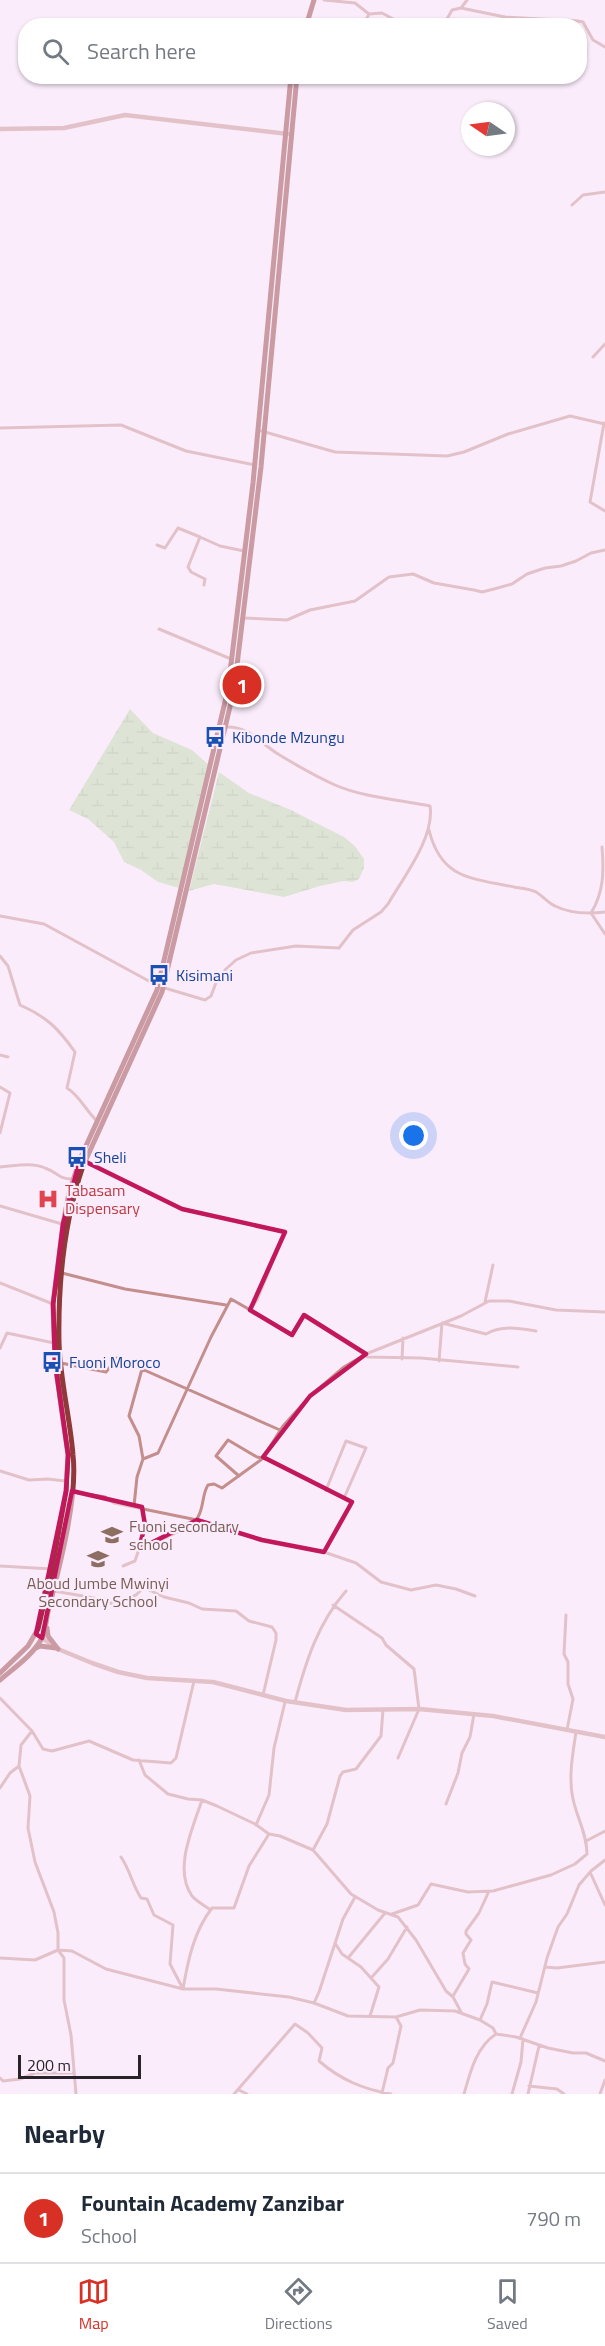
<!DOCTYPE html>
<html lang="en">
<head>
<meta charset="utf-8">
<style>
	body { margin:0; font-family:"Titillium Web",sans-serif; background:#f6f6f7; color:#1f2937 }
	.compass { position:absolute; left:461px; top:102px; width:54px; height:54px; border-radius:50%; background:#fff; box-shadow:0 2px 4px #0004; rotate:283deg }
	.scale { position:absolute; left:18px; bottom:15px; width:123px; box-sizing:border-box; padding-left:6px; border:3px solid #282328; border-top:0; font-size:16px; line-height:21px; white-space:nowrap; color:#282328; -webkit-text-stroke:4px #fbecfb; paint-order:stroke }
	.you { position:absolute; left:414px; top:1136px; width:21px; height:21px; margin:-15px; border:4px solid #fff; border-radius:50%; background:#1a73e8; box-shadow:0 0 0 9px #1a73e833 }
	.badge { display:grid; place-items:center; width:39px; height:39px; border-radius:50%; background:#d93025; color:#fff; font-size:20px; font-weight:700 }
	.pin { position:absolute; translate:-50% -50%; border:3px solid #fff; box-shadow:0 2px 6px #0006 }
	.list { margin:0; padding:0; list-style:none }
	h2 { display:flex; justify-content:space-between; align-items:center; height:78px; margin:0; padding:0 24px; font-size:26px }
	h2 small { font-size:20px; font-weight:400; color:#747a83 }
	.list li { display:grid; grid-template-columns:39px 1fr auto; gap:18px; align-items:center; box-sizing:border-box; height:90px; padding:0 24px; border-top:2px solid #e0e1e3 }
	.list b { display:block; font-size:22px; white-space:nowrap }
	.list p { margin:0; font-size:20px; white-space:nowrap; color:#747a83 }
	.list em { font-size:20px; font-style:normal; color:#747a83 }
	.icon { flex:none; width:33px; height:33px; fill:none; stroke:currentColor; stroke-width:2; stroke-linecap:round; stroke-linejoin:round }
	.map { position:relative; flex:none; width:605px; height:2094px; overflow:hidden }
	.search { position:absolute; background:#fff; box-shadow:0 2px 4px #0004; left:18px; right:18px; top:18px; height:66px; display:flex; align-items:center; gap:15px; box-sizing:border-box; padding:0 21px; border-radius:24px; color:#747a83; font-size:22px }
	.sheet { height:168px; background:#fff }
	nav { display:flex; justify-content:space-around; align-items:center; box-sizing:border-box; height:84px; border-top:2px solid #e0e1e3; background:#fff; font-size:16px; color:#747a83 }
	nav a { display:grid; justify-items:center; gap:3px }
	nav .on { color:#d93025 }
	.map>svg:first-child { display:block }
</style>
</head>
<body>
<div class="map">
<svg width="605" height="2094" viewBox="0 0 605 2094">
	<defs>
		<pattern id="wetland-marsh" width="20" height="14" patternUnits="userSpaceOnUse" patternTransform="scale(1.5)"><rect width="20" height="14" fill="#b9daa8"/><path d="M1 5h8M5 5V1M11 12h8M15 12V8" fill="none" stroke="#9fbb91"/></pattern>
	</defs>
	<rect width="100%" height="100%" fill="#fbecfb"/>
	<path fill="url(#wetland-marsh)" d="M130,709L153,733L192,750L209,765L179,888L158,882L141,870L124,862L114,842L88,819L69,810Z
		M219,772L249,793L291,810L344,837L355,846L364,859V868L359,879L353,882L344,881L320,886L284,897L214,884L189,891Z"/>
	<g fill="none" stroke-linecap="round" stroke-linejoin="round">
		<path stroke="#c38e8b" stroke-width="3" d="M324,0L355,3L369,14
			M461,8L467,0
			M363,26L369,14L382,13L406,26
			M443,26L452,10L461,8L505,17L578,21L583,22L593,40L605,47
			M572,205L583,195L605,192
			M593,357L605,344
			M604,423L590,502L605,511
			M0,428L121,425L186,451L255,465
			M258,430L335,452L447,456L464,452L508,434L570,416L605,424
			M200,537L220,546L244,551
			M157,545L165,548L178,528L200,537L188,567L191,572L205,579L204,585
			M244,618L287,620L310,610L355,601L389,577L413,574L434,583L474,590L482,592L494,589L512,584L527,574L545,568L561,566L576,561L591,553L605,550
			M159,629L231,659
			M429,830C441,879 471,878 514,887C521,888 531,889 536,892C543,896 548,903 555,906C571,914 588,914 605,912
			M602,847C604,871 604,892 591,913L605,934
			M0,916L44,924L158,986L205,1000L211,996L217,980L226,969L236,960L251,953L296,946L339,948L353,930L381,912L388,904C403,878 435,837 430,806C400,800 362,797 335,785C315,776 296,765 278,754C260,743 249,726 226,727
			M0,956L8,966L20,1005C47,1017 58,1028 75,1052L67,1088C80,1096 86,1111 97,1121
			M0,1055L8,1057
			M0,1087L10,1093L0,1133
			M86,1162L182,1209L285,1232L257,1300L250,1310
			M0,1167C14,1166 32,1162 45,1168C57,1172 58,1179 72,1179
			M0,1206L62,1224
			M62,1273L125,1289L226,1305
			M0,1283L53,1304
			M485,1302L493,1265
			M0,1348L7,1333L54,1343
			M402,1359L403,1338
			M439,1361L442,1323L486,1334C502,1325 518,1328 536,1331
			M61,1363L106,1372L117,1358L280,1430
			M143,1459L158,1453L211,1337L231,1299L292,1334L304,1315L366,1354L367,1357L421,1358L518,1367
			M0,1471L29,1480L48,1479L65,1481
			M239,1476L216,1456L228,1440L257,1457L266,1459L352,1502L324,1552
			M326,1490L346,1441L366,1448L344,1498
			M74,1492L105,1497L114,1503L197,1520L262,1540L324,1552L356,1563L381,1582L411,1590L436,1585L456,1589L475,1596
			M134,1506L137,1477L143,1459L139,1436L129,1416L142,1369
			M139,1549L145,1525L142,1508
			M0,1566L52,1569
			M123,1566L135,1561L139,1549C152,1543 191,1529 198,1517C204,1507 202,1494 208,1485L214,1484L222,1488L262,1459L283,1426L310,1396L344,1367L366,1354L461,1316L489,1301H509L556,1310L605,1312
			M143,1583L147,1589L164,1597L189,1603L202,1609L236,1611L249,1621L272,1627L276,1633V1640L263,1695
			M54,1591L94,1598L114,1604L136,1595L144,1587
			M333,1605L382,1638L386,1645L414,1669L419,1709L398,1758
			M566,1615L564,1654L568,1662V1684L573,1699L567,1730
			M0,1698L32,1731L43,1749L52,1751L89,1741L133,1760L171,1763L176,1758L194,1681
			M295,1702C306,1661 318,1623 346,1591
			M32,1731L21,1745L19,1766L30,1796L28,1828L35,1862L54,1912L58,1933V1950L64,1958V2000L71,2035L76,2094
			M139,1760L145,1775L168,1794L188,1799L202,1800L217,1806L255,1824L269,1834L280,1836L313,1850L327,1824L340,1776L343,1772L356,1769L381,1736L383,1710
			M0,1788L10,1773L19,1766
			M202,1800C193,1828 173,1869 192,1896C196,1901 205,1906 211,1910
			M446,1804L458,1773L462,1753L470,1737L474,1714
			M256,1825L269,1795L274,1748L285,1702
			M586,1841L605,1831
			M313,1850L351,1894L378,1910L398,1917L416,1940L446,1991L453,1997L461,2012
			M121,1857C130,1870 132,1884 141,1898L147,1899L154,1915L173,1925L170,1964L182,1987
			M590,1872L605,1905
			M392,1914L418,1905L431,1884L468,1892L493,1891L551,1875L575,1864L587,1854C587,1834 577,1818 573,1799C568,1778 573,1753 576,1732
			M335,1943L342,1954L361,1967L379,1987L370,2016
			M0,1958L35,1960L58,1950L72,1951L106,1969L183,1989H216L289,1997L314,2003L348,2016L396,2017L420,2010L455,2011L480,2020L493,2028L496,2034C476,2047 470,2073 464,2094
			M348,1958L385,1913
			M545,1967L557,1968L605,1962
			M371,1978L388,1959L407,1927
			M183,1989C188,1960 194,1931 212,1908H234L249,1866L269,1834
			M453,1996L469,1969L465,1964L463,1953L471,1940L466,1934V1931L479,1913L489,1891
			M314,2003L319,1992L343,1919L355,1897
			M480,2020L487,2004L492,1982L538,1993
			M496,2034L516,2037L548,2048L573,2053H586L605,2061
			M520,2038L536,2002L547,1958L558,1927L567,1914L579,1885L591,1871L605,1860
			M0,2078L3,2081L20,2079L35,2073H73
			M529,2086L557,2089L564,2094
			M239,2090L247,2094
			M382,2093L388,2068L393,2063L401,2026L396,2017
			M234,2094L295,2024L308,2033L322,2048L319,2061C341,2080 363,2089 391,2094
			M512,2094L521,2062L523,2039
			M528,2094L539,2046
			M600,2094L605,2080"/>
		<path stroke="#c38e8b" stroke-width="4.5" d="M0,129L64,128L125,115L288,134
			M36,1634L58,1649L92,1663L118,1672L147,1678L213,1682L286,1701L346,1710L419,1709L493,1716L605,1737"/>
		<path stroke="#913838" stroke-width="5" d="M306,26L314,0
			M47,1628L48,1636L58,1649
			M36,1648L40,1646L56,1648
			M0,1673L28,1646L38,1629L52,1569L66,1491L68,1455L55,1363L53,1304L63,1224L69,1193L80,1159L157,990L228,689L253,483L291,76
			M0,1680C14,1668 33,1655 42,1638C46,1630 46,1620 48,1612C59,1568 78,1499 73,1455C70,1417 60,1380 59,1342C58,1283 64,1222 83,1166L162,992L234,690L261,467L297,76"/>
	</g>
	<path d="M0 0H605V2094H0ZM80,1159L182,1209L285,1232L250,1310L292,1335L304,1315L366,1354L310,1396L263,1457L352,1502L324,1552L262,1540L197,1520L139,1549L145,1525L142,1507L72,1491L42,1638L36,1634L66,1491L68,1455L55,1363L53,1304L63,1224Z" fill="#fbecfb" fill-opacity=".55" fill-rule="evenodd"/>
	<path fill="none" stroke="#c2185b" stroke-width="4.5" stroke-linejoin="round" d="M80,1159L182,1209L285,1232L250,1310L292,1335L304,1315L366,1354L310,1396L263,1457L352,1502L324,1552L262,1540L197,1520L139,1549L145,1525L142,1507L72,1491L42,1638L36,1634L66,1491L68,1455L55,1363L53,1304L63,1224Z"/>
	<defs>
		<symbol id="bus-bare" viewBox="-9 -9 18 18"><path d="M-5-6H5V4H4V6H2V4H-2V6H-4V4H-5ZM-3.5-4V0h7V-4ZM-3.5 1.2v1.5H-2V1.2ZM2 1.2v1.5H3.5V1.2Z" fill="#1a4fb4" stroke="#fbecfb" stroke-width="2.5" paint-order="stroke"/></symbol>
		<symbol id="hospital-bare" viewBox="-9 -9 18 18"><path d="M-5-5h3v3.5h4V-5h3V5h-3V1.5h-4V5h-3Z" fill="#e0444e" stroke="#fbecfb" stroke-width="2.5" paint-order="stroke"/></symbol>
		<symbol id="school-bare" viewBox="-9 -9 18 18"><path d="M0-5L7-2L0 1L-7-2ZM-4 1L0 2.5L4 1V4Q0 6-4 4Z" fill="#8d6e63" stroke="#fbecfb" stroke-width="2.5" paint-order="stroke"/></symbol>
	</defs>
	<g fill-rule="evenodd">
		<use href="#bus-bare" x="200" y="722" width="30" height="30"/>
		<use href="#bus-bare" x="144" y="960" width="30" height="30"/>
		<use href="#bus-bare" x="62" y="1142" width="30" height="30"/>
		<use href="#hospital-bare" x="33" y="1184" width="30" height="30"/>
		<use href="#bus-bare" x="37" y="1347" width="30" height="30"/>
		<use href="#school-bare" x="97" y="1520" width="30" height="30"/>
		<use href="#school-bare" x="83" y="1544" width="30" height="30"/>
	</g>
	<g text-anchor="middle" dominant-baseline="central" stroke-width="4.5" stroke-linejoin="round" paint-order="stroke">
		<g font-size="16" fill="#164399" stroke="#fbecfb" text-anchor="start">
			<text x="232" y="737">Kibonde Mzungu</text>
			<text x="176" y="975">Kisimani</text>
			<text x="94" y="1157">Sheli</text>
			<text x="69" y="1362">Fuoni Moroco</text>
		</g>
		<g font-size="16" fill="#be3a42" stroke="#fbecfb" text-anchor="start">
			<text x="65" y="1190">Tabasam<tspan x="65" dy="18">Dispensary</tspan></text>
		</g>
		<g font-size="16" fill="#785e54" stroke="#fbecfb" text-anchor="start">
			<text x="129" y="1526">Fuoni secondary<tspan x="129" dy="18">school</tspan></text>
			<text x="98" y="1583" text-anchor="middle">Aboud Jumbe Mwinyi<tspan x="98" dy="18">Secondary School</tspan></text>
		</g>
	</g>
</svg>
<svg class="compass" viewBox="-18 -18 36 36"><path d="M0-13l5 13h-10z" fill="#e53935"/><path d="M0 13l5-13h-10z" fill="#747a83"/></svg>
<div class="scale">200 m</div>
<div class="you"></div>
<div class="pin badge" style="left:242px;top:685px">1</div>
<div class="search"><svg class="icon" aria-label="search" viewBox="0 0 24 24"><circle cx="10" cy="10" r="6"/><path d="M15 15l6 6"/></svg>Search here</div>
</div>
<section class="sheet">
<h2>Nearby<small></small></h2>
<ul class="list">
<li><span class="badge">1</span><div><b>Fountain Academy Zanzibar</b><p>School</p></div><em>790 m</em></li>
</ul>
</section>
<nav>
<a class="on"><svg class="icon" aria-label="map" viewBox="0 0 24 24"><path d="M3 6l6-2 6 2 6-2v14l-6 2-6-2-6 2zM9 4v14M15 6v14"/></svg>Map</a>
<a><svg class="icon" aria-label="directions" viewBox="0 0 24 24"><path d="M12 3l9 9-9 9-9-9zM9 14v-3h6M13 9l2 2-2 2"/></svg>Directions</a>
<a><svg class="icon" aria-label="saved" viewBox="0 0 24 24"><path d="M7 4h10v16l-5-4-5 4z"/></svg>Saved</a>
</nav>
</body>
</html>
